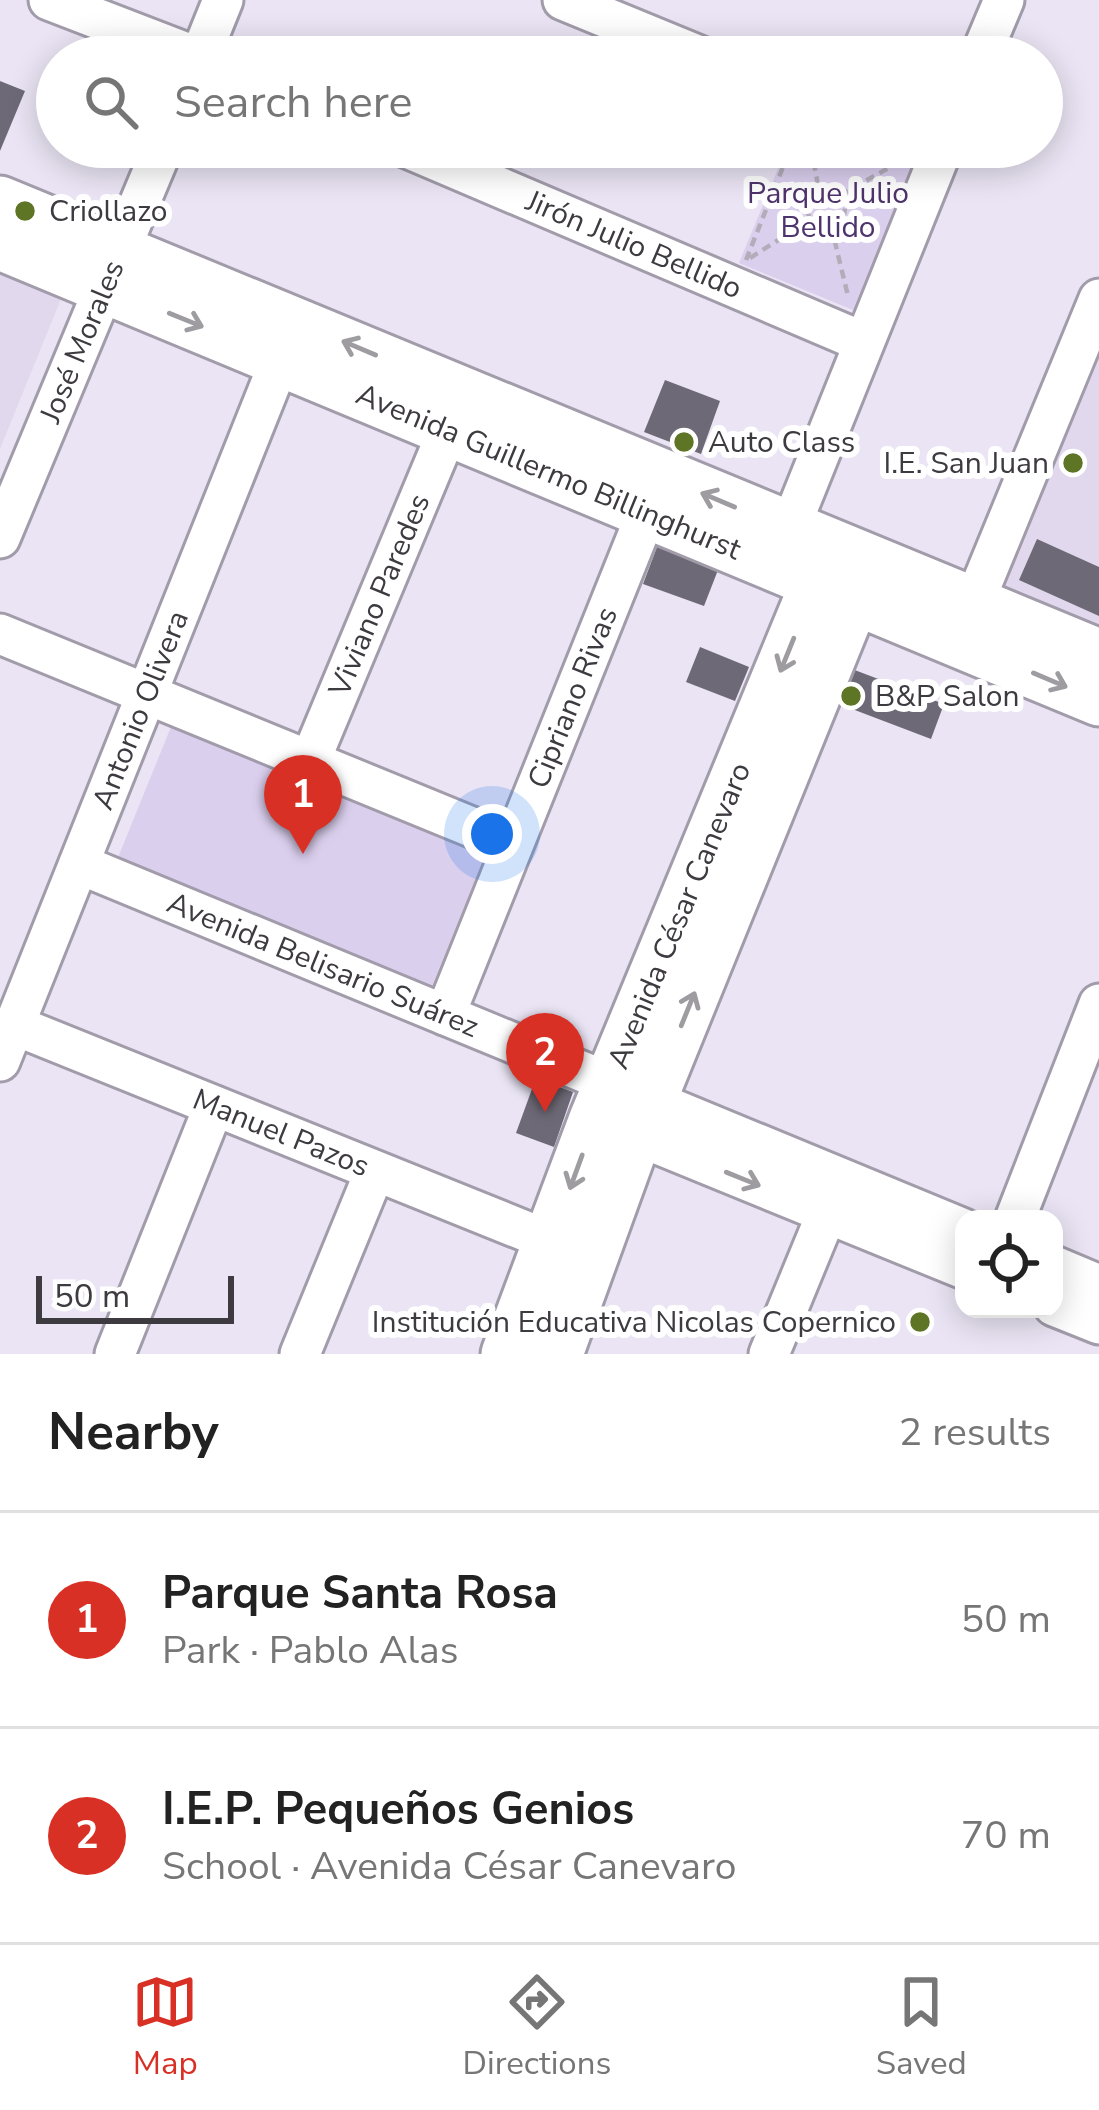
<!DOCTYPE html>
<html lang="en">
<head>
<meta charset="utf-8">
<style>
	body { margin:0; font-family:"Nunito Sans",sans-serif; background:#f2f2f2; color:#222 }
	.controls { position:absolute; right:36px; bottom:36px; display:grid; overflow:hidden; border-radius:24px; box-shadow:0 6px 30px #0003 }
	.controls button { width:108px; height:108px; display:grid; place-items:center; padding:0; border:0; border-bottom:3px solid #e0e0e0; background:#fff; color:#222; font:60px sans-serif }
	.scale { position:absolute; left:36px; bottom:30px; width:198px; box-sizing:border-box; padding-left:12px; border:6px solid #3d3a40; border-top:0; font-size:33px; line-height:42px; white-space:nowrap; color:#3d3a40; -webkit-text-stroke:9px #fff; paint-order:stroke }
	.you { position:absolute; left:492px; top:834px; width:42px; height:42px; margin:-30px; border:9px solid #fff; border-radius:50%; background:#1a73e8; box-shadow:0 0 0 18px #1a73e833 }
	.badge { display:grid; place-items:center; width:78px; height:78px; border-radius:50%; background:#d93025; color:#fff; font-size:39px; font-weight:700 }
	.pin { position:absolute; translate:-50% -99px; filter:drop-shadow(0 3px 6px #0008) }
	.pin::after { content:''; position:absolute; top:63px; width:42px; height:36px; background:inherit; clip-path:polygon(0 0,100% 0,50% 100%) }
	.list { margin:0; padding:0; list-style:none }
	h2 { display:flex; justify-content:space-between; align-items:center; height:156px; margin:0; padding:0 48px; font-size:51px }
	h2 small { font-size:39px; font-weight:400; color:#767676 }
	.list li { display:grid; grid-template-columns:78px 1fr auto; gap:36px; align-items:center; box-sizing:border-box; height:216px; padding:0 48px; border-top:3px solid #e0e0e0 }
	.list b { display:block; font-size:45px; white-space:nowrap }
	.list p { margin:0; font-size:39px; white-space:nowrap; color:#767676 }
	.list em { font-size:39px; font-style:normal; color:#767676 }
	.icon { flex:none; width:66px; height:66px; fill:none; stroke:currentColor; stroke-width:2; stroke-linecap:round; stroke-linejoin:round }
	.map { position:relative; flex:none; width:1099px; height:1354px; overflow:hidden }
	.search { position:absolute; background:#fff; box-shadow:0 6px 30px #0003; left:36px; right:36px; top:36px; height:132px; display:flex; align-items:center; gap:30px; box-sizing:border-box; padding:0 42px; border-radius:66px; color:#767676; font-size:45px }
	.sheet { height:588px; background:#fff }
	nav { display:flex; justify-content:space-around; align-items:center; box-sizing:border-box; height:168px; border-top:3px solid #e0e0e0; background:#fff; font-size:33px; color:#767676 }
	nav a { display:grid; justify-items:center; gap:6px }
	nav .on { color:#d93025 }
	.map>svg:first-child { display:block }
</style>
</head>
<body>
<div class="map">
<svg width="1099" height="1354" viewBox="0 0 1099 1354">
	<rect width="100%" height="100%" fill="#eae4f4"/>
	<path fill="#e1d8ee" d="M0,273L61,299L0,449Z
		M1099,336V632L993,589Z"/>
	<path fill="#dbcfee" d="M787,147H889L916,158L853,310L739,263Z
		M173,722L488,848L432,986L117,860Z"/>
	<path fill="#6e6976" d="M0,81L25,91L0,151Z
		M665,380L720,401L701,454L644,432Z
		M1037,539L1099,567V616L1019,580Z
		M657,547L718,570L704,606L643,584Z
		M700,647L749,667L735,701L686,682Z
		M852,669L944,704L931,739L839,704Z
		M536,1078L573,1092L554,1147L516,1133Z"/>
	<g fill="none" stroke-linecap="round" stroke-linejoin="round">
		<defs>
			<g id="minor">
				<path d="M49,0L197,57"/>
				<path d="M563,0L702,57"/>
				<path d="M200,57L223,0"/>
				<path d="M980,57L1004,0"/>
				<path id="s1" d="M405,147L863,342"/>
				<path d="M789,530L943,147"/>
				<path id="s2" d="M0,538L163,147"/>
				<path d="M964,627L1099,299"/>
				<path d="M0,634L513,844"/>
				<path id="s3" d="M310,761L449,428"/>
				<path id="s4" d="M79,864L964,1229"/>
				<path id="s5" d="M445,1015L647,512"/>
				<path id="s6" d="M14,1025L550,1241"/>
				<path id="s7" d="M0,1061L281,358"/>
				<path d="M611,1125L964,1269"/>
				<path d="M1015,1219L1099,1004"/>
				<path d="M1054,1266L1099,1285"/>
				<path d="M1054,1306L1099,1324"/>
				<path d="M115,1354L214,1106"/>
				<path d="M300,1354L375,1171"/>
				<path d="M769,1354L827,1213"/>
			</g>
			<g id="major">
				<path d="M0,202L1099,655"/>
				<path id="s8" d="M0,244L1099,700"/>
				<path id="s9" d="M507,1354L595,1119L829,553"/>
				<path d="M557,1354L636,1136L867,567"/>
			</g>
		</defs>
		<use href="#minor" stroke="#a19baa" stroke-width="45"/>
		<use href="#major" stroke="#a19baa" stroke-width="57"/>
		<path stroke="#b2adb9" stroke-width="4.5" stroke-dasharray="9 6" stroke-linecap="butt" d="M811,147L819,191
			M889,147L906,154
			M807 208a19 19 0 1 1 38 0a19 19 0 1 1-38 0Z
			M840,195L903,160
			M831,226L848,296
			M750,258L811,219
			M746,260L791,147"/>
		<use href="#minor" stroke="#fff" stroke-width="39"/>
		<use href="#major" stroke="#fff" stroke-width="51"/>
	</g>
	<defs><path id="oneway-shaft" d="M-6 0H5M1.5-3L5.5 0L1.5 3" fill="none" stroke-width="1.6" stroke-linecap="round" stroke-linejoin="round" transform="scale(3)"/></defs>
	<g stroke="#9e9ca0">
		<use href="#oneway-shaft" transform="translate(186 320) rotate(22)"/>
		<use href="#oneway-shaft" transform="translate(359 348) rotate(-157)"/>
		<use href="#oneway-shaft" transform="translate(718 500) rotate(-157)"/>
		<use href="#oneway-shaft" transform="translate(787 655) rotate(112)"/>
		<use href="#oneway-shaft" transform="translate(1050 680) rotate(23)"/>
		<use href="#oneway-shaft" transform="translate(688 1009) rotate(-68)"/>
		<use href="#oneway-shaft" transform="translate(576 1172) rotate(110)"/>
		<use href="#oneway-shaft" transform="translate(743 1179) rotate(22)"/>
	</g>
	<g fill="#5f7526" stroke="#fff" stroke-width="4.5">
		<circle cx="25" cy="211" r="12"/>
		<circle cx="684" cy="442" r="12"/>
		<circle cx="1073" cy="463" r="12"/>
		<circle cx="851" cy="696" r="12"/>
		<circle cx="920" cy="1322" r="12"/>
	</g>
	<g text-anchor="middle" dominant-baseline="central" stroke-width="12" stroke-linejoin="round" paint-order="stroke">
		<g font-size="30" fill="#4e346c" stroke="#fff">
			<text x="828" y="193">Parque Julio<tspan x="828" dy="34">Bellido</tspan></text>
		</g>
		<g font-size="30" fill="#3d3a40" stroke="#fff" text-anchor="start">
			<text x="49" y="211">Criollazo</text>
			<text x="708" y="442">Auto Class</text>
			<text x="1049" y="463" text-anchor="end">I.E. San Juan</text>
			<text x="875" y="696">B&amp;P Salon</text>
			<text x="896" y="1322" text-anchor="end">Institución Educativa Nicolas Copernico</text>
		</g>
		<g font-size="30" fill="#3d3a40" stroke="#fff">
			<text stroke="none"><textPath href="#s1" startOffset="249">Jirón Julio Bellido</textPath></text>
			<text stroke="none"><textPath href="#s2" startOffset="213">José Morales</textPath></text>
			<text stroke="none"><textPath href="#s8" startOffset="594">Avenida Guillermo Billinghurst</textPath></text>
			<text stroke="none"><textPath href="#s3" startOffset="180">Viviano Paredes</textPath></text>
			<text stroke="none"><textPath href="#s5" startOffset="342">Cipriano Rivas</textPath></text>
			<text stroke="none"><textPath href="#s7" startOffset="378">Antonio Olivera</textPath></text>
			<text stroke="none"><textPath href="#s9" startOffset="471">Avenida César Canevaro</textPath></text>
			<text stroke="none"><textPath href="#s4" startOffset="264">Avenida Belisario Suárez</textPath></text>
			<text stroke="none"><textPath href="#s6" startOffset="288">Manuel Pazos</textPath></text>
		</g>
	</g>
</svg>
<div class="controls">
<button><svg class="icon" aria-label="locate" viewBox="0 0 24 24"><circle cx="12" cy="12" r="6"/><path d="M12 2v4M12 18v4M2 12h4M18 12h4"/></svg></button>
</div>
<div class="scale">50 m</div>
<div class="you"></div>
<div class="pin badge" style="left:303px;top:854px">1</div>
<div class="pin badge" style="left:545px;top:1112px">2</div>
<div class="search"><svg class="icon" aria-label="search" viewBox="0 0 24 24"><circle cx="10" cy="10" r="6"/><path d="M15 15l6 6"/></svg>Search here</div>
</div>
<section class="sheet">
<h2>Nearby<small>2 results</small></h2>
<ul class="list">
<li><span class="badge">1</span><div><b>Parque Santa Rosa</b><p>Park · Pablo Alas</p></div><em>50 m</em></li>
<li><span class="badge">2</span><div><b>I.E.P. Pequeños Genios</b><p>School · Avenida César Canevaro</p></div><em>70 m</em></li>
</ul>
</section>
<nav>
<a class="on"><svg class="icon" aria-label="map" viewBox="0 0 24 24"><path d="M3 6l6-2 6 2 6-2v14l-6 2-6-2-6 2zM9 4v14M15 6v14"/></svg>Map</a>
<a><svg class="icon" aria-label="directions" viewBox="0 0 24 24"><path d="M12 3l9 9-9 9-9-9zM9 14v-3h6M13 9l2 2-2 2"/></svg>Directions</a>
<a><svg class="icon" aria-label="saved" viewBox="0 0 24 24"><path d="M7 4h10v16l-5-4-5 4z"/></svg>Saved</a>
</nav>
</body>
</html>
